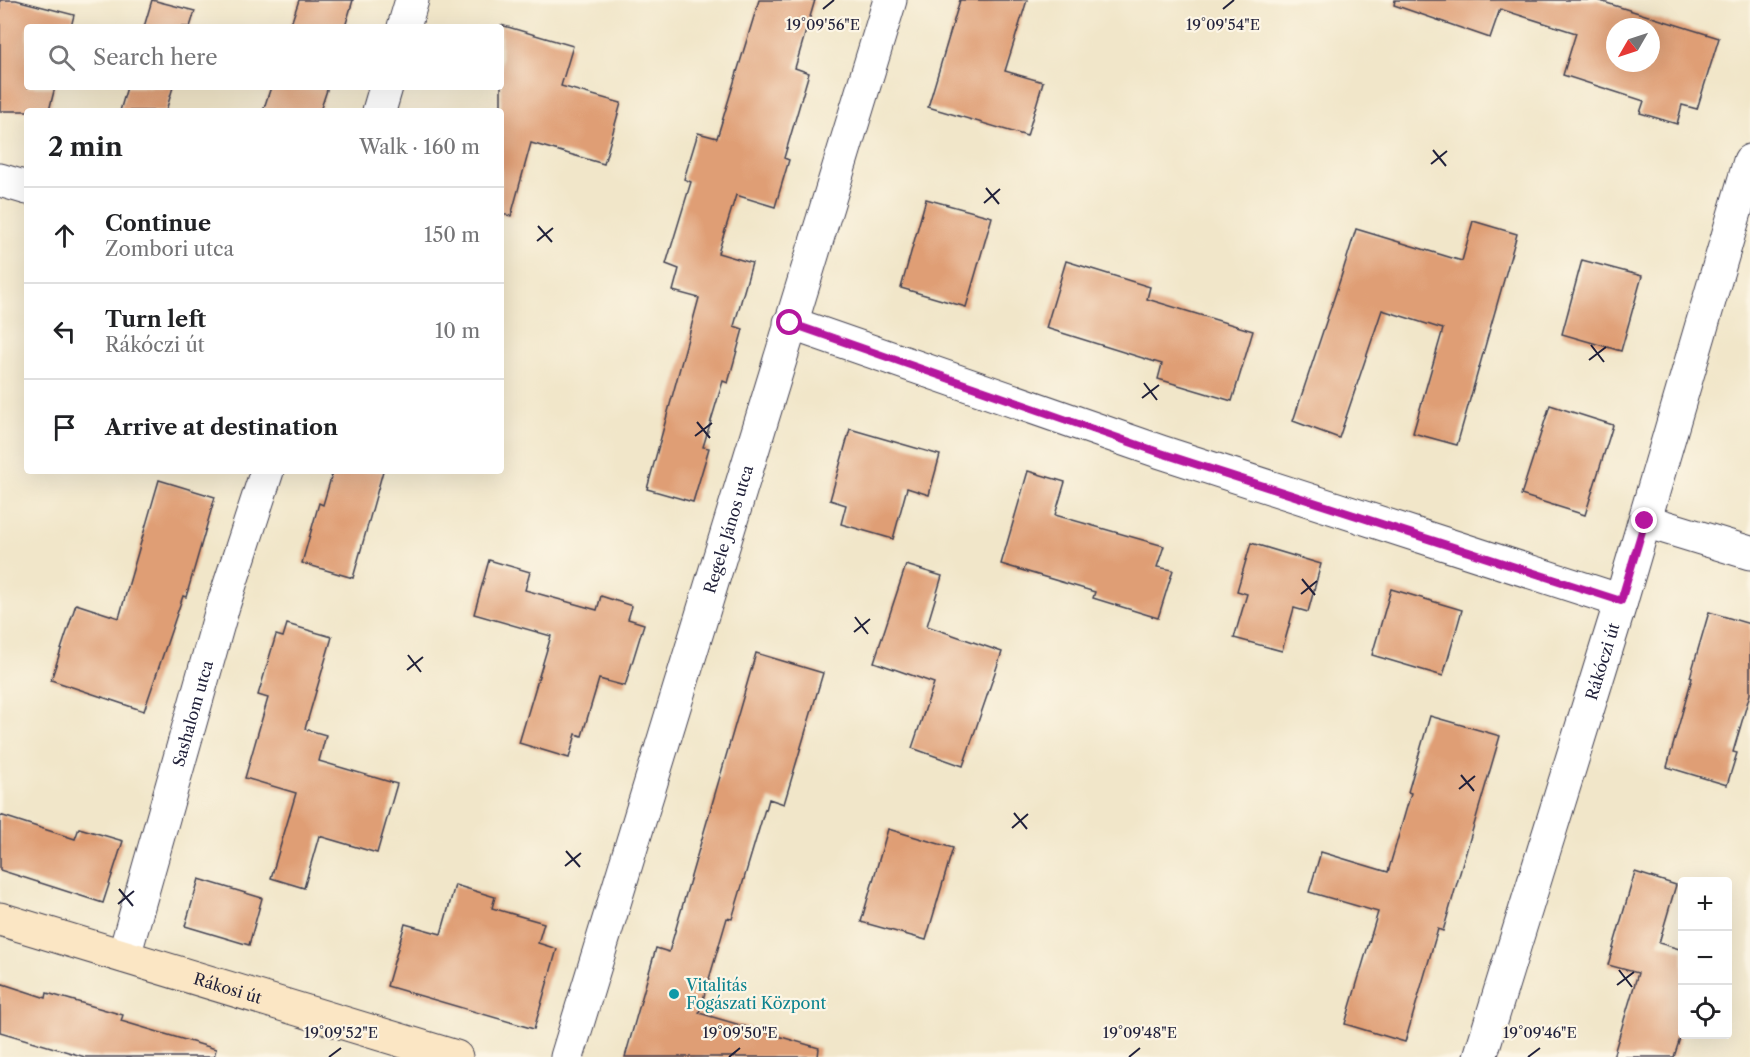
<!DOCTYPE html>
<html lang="en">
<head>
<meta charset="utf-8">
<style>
	body { margin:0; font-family:"Libre Caslon Text",serif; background:#f6f6f6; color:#202124 }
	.controls { position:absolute; right:18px; bottom:18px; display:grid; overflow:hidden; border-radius:6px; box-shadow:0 6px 24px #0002 }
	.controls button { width:54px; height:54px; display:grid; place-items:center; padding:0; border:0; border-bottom:2px solid #e0e0e0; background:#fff; color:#202124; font:30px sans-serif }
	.compass { position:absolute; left:1606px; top:18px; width:54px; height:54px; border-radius:50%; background:#fff; box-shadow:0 6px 24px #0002; rotate:231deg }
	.stop { position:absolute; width:18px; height:18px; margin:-14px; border:4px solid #b5179e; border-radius:50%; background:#fff }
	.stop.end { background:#b5179e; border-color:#fff; box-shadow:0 2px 6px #0008 }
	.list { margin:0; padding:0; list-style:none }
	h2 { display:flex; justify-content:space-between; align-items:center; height:78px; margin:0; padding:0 24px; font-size:26px }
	h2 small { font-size:20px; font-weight:400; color:#757577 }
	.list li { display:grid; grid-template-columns:39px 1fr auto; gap:18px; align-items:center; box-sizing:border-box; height:96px; padding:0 24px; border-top:2px solid #e0e0e0 }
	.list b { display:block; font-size:22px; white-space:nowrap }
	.list p { margin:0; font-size:20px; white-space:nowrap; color:#757577 }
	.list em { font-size:20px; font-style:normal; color:#757577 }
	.icon { flex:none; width:33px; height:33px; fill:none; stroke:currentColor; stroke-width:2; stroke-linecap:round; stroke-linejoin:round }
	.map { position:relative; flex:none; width:1750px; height:1057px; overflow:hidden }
	.search { position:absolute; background:#fff; box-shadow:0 6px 24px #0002; left:24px; top:24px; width:480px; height:66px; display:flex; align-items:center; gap:15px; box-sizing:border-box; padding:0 21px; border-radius:6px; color:#757577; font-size:22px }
	.panel { position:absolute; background:#fff; box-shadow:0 6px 24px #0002; left:24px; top:108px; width:480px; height:366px; border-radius:6px }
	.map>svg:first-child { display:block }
</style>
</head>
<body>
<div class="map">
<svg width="1750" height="1057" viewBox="0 0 1750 1057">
	<rect width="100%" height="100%" fill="#fcf5e5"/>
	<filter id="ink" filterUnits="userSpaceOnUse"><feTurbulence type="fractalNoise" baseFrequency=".0167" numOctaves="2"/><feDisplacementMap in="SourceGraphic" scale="12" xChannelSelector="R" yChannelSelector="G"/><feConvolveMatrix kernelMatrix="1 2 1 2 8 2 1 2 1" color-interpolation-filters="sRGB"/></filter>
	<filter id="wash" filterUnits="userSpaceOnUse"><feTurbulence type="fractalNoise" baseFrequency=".008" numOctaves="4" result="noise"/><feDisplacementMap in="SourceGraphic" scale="24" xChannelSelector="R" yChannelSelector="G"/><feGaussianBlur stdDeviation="1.35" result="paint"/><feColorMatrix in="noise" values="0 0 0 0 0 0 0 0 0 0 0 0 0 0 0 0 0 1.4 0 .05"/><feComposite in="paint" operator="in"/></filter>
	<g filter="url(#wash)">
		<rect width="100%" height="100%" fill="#f1e6c9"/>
		<g id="blocks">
			<path fill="#df9e74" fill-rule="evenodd" d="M0,0H16L74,15L71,27H27V87H55L49,111H0Z
				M152,0L195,11L190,27H144Z
				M299,0H353L345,27H290Z
				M759,0H815L795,68L809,73L784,158L789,160L775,207L736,195L718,253L752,263L734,326L743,329L728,383L723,381L703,447L709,448L693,502L647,489L699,298L673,291L679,269L666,264L691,182L684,179L698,133L717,138Z
				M960,0H1027L1005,71L1043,82L1027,136L928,107Z
				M1395,0H1597L1719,38L1697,109L1682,105L1677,124L1640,113L1644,101L1563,75L1576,33L1500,9L1490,38L1394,5ZM1615,27H1651V63H1615Z
				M501,25L573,46L561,86L621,103L604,164L531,143L511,216L501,214Z
				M127,87H173L166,111H120Z
				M271,87H328L320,111H263Z
				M926,199L992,217L966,307L901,288Z
				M1473,221L1517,234L1457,445L1413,433L1443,329L1382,310L1339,438L1293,421L1341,277L1356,229L1462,261Z
				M1582,260L1642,276L1621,351L1562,334Z
				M1066,261L1150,287L1147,299L1253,331L1232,401L1158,379L1162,364L1046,328Z
				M1550,405L1613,425L1585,515L1521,495Z
				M850,429L940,455L929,495L907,488L893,539L841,524L846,505L830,500Z
				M333,471H383L353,578L302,563L319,503L323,505Z
				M1028,471L1065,482L1055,515L1164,546L1157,567L1173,570L1158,618L1093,598L1095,592L1001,564Z
				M159,480L215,497L186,597L183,596L144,711L51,680L76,604L119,618Z
				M1251,543L1321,564L1308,612L1294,608L1282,651L1234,638L1247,594L1237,591Z
				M489,560L530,572L525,590L597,610L601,596L632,606L628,619L644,624L625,686L599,679L582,736L576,734L569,758L519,743L551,636L474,614Z
				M906,565L942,576L927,626L1002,652L963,766L912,748L934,683L874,662Z
				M1391,589L1462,610L1443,676L1372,655Z
				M1709,612L1750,624V694L1733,752L1737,753L1727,785L1667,767L1692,678L1690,677Z
				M287,624L332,637L305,729L326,735L319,761L397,784L377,853L319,836L304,888L271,878L296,793L245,778L268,698L258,695L276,635L283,637Z
				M756,653L823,673L784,804L769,799L766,810L765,809L732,919L727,918L699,1013L819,1048L818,1057H625L656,948L669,952Z
				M1430,716L1500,736L1443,931L1438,929L1405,1042L1345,1024L1378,912L1309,892L1321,852L1388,872L1411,793L1408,792Z
				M0,815L75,839L79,828L123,841L103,903L0,870Z
				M888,829L953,848L926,940L861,922Z
				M1635,872L1676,885L1659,943L1683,950V1029L1674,1057H1613L1638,973L1608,965Z
				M199,879L262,898L249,945L185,926Z
				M455,885L495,897L492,908L544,923L538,943L557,949L534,1029L387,986L405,924L441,934Z
				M0,983L46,998L47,993L123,1015L121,1021L216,1049L214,1057H85L0,1032Z"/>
		</g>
	</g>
	<g filter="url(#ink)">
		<use href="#blocks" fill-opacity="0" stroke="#413f50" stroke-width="1.5"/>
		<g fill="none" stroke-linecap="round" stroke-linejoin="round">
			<defs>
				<g id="street">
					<path d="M404,27L412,0"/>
					<path d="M379,111L386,87"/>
					<path d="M0,180L27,188"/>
					<path d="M790,323L1161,452L1621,601"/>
					<path d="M1645,521L1750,553"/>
					<path id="s1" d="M124,956L223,606L267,471"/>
					<path id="s2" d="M567,1057L890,0"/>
					<path id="s3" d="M1480,1057L1621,601L1750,161"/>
				</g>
				<g id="secondary">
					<path id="s4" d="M0,919L456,1057"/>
				</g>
			</defs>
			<use href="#street" stroke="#413f50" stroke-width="35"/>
			<use href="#secondary" stroke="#413f50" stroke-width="35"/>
			<use href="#street" stroke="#fff" stroke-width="33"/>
			<use href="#secondary" stroke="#fbe6c4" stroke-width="33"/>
		</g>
	</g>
	<g fill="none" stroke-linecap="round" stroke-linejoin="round" filter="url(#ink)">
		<path stroke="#b5179e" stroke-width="8" d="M790,323L1161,453L1621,601L1645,521"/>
	</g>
	<path fill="none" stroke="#22223b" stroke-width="2" d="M823,9L834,0M1223,9L1234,0M1433,150L1446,166M1431,164L1447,151M986,188L999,204M984,203L1000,189M538,226L552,242M537,241L553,228M1591,345L1604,362M1589,360L1606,347M1144,383L1157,400M1142,398L1159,385M697,422L710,438M695,436L712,423M1302,579L1315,595M1301,594L1317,581M855,617L868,634M854,632L870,619M408,655L421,672M407,670L423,657M1461,775L1474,791M1459,789L1475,776M1014,813L1027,829M1012,828L1028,814M566,851L580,867M565,866L581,853M119,889L133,906M118,904L134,891M1619,970L1632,987M1617,985L1634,972M329,1057L341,1048M729,1057L740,1048M1129,1057L1140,1048M1528,1057L1540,1048"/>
	<circle fill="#0f9aa8" stroke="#fcf5e5" stroke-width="2" cx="674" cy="994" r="6"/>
	<g text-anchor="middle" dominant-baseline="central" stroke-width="4.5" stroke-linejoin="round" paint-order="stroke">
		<g font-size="16" fill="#22223b" stroke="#fcf5e5">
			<text stroke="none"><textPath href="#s2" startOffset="552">Regele János utca</textPath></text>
			<text stroke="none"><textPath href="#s3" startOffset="414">Rákóczi út</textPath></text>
			<text stroke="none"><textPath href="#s1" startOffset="252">Sashalom utca</textPath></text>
			<text stroke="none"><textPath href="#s4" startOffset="238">Rákosi út</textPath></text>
		</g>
		<g font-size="16" fill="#0d838f" stroke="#fcf5e5" text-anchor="start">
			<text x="686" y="985">Vitalitás<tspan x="686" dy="18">Fogászati Központ</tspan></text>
		</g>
	</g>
	<g font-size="15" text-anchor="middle" fill="#22223b" stroke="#fcf5e5" stroke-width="4.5" stroke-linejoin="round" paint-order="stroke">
		<text x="823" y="30">19°09'56"E</text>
		<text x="1223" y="30">19°09'54"E</text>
		<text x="341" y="1038">19°09'52"E</text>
		<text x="740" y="1038">19°09'50"E</text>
		<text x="1140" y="1038">19°09'48"E</text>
		<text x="1540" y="1038">19°09'46"E</text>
	</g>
</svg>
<div class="controls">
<button>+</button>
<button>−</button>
<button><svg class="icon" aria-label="locate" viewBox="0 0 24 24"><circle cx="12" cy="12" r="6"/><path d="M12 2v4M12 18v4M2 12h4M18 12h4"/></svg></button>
</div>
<svg class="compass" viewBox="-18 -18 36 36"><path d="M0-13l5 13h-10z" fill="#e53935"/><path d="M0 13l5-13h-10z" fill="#757577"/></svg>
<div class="stop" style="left:790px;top:323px"></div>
<div class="stop end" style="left:1645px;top:521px"></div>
<div class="search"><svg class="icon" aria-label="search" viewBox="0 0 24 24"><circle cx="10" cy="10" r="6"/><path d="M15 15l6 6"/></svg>Search here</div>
<section class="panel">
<h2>2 min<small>Walk · 160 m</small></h2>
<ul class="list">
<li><svg class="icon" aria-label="ahead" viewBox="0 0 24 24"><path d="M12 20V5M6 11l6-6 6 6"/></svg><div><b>Continue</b><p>Zombori utca</p></div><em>150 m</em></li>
<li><svg class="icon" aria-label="left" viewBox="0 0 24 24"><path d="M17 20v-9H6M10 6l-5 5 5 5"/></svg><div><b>Turn left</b><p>Rákóczi út</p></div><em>10 m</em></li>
<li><svg class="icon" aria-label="arrive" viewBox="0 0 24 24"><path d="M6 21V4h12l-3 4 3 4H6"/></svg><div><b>Arrive at destination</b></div></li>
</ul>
</section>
</div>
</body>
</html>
